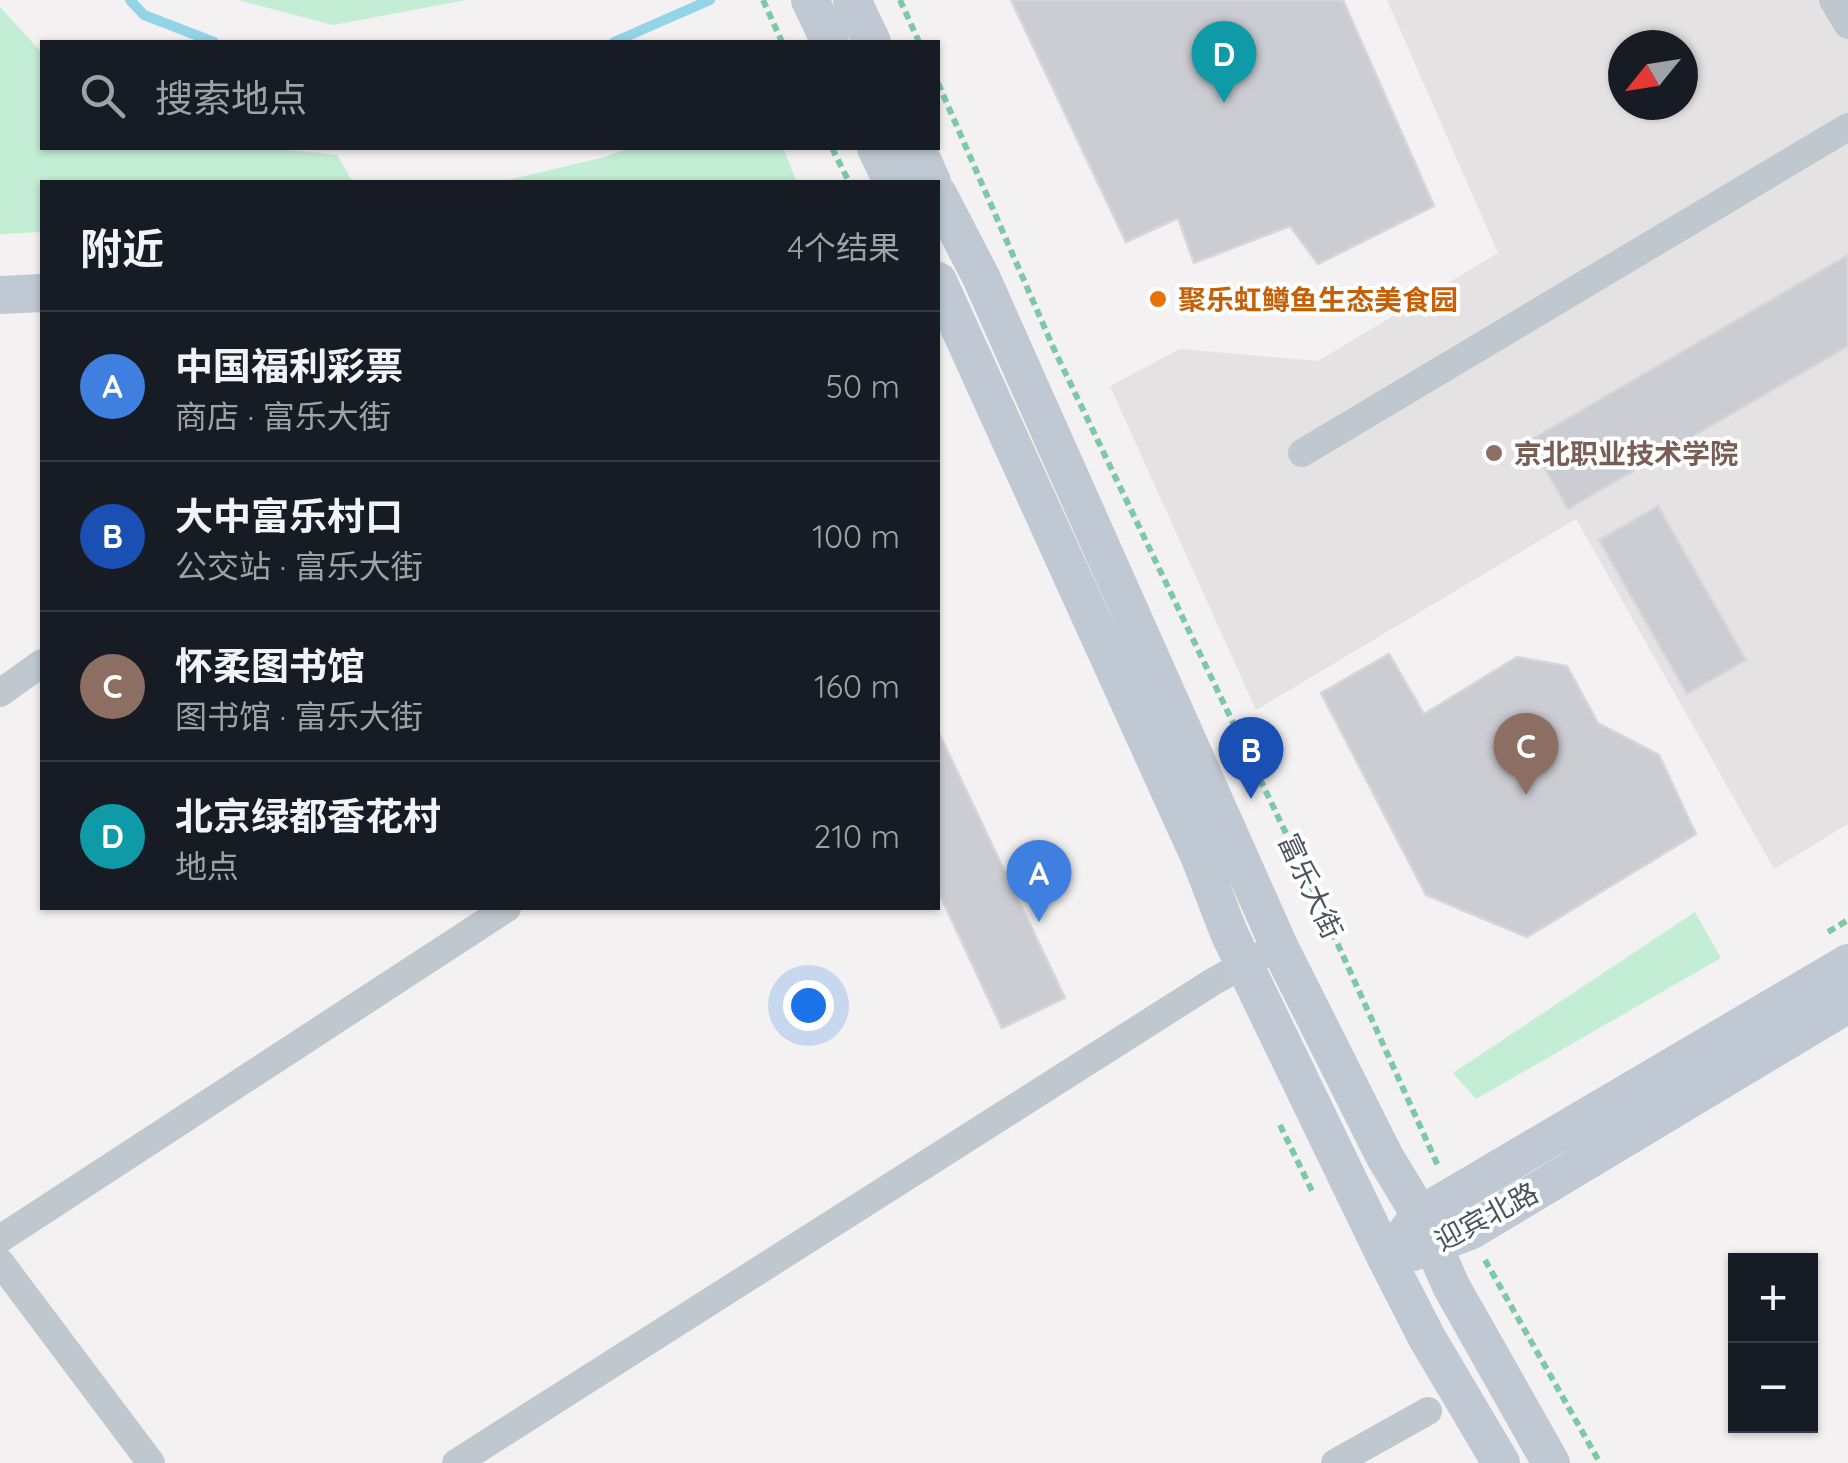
<!DOCTYPE html>
<html lang="zh">
<head>
<meta charset="utf-8">
<style>
	body { margin:0; font-family:Quicksand,"Noto Sans SC",sans-serif; background:#20242c; color:#f1f3f6 }
	.controls { position:absolute; right:30px; bottom:30px; display:grid; overflow:hidden; border-radius:0px; box-shadow:0 2px 8px #0004 }
	.controls button { width:90px; height:90px; display:grid; place-items:center; padding:0; border:0; border-bottom:2px solid #363941; background:#171b24; color:#f1f3f6; font:50px sans-serif }
	.compass { position:absolute; left:1608px; top:30px; width:90px; height:90px; border-radius:50%; background:#171b24; box-shadow:0 2px 8px #0004; rotate:240deg }
	.you { position:absolute; left:808px; top:1005px; width:35px; height:35px; margin:-25px; border:8px solid #fff; border-radius:50%; background:#1a73e8; box-shadow:0 0 0 15px #1a73e833 }
	.badge { display:grid; place-items:center; width:65px; height:65px; border-radius:50%; background:#2563eb; color:#fff; font-size:32px; font-weight:700 }
	.pin { position:absolute; translate:-50% -82px; filter:drop-shadow(0 2px 5px #0008) }
	.pin::after { content:''; position:absolute; top:52px; width:35px; height:30px; background:inherit; clip-path:polygon(0 0,100% 0,50% 100%) }
	.list { margin:0; padding:0; list-style:none }
	h2 { display:flex; justify-content:space-between; align-items:center; height:130px; margin:0; padding:0 40px; font-size:42px }
	h2 small { font-size:32px; font-weight:400; color:#9ea1a6 }
	.list li { display:grid; grid-template-columns:65px 1fr auto; gap:30px; align-items:center; box-sizing:border-box; height:150px; padding:0 40px; border-top:2px solid #363941 }
	.list b { display:block; font-size:38px; white-space:nowrap }
	.list p { margin:0; font-size:32px; white-space:nowrap; color:#9ea1a6 }
	.list em { font-size:32px; font-style:normal; color:#9ea1a6 }
	.icon { flex:none; width:55px; height:55px; fill:none; stroke:currentColor; stroke-width:2; stroke-linecap:round; stroke-linejoin:round }
	.map { position:relative; flex:none; width:1848px; height:1463px; overflow:hidden }
	.search { position:absolute; background:#171b24; box-shadow:0 2px 8px #0004; left:40px; top:40px; width:900px; height:110px; display:flex; align-items:center; gap:25px; box-sizing:border-box; padding:0 35px; border-radius:0px; color:#9ea1a6; font-size:38px }
	.panel { position:absolute; background:#171b24; box-shadow:0 2px 8px #0004; left:40px; top:180px; width:900px; height:730px; border-radius:0px }
	.map>svg:first-child { display:block }
</style>
</head>
<body>
<div class="map">
<svg width="1848" height="1463" viewBox="0 0 1848 1463">
	<rect width="100%" height="100%" fill="#f3f1f1"/>
	<path fill="#e4e2e3" fill-rule="evenodd" d="M1387,0H1848V824L1774,869L1576,519L1256,710L1110,386L1180,349L1318,361L1498,253ZM1623,45H1683V105H1623Z"/>
	<path fill="#c3edd4" d="M238,0H466L333,25Z
		M0,7L42,53V148H270L337,155L353,182H42V232L0,234Z
		M630,148H783L797,182H499L605,157Z
		M1695,912L1721,958L1476,1099L1453,1073Z"/>
	<g fill="none" stroke-linecap="round" stroke-linejoin="round">
		<path stroke="#93d4e7" stroke-width="10" d="M130,0L144,15L214,42
			M614,42L710,0"/>
	</g>
	<path fill="#cbcdd3" stroke="#d6d7dc" stroke-width="2.5" d="M1011,0H1343L1434,206L1318,264L1290,226L1194,263L1178,218L1126,242Z
		M1848,255V346L1568,509L1529,441Z
		M1658,506L1746,660L1687,694L1599,540Z
		M1389,654L1424,714L1517,657L1567,666L1598,723L1659,755L1696,834L1527,937L1426,895L1321,693Z
		M938,731L1065,998L1002,1028L938,891Z"/>
	<g fill="none" stroke-linecap="round" stroke-linejoin="round">
		<path stroke="#7dc9a5" stroke-width="6" stroke-dasharray="8 5" stroke-linecap="butt" d="M763,0L782,42
			M900,0L919,42
			M938,83L1053,347L1316,896L1439,1168
			M832,148L849,182
			M1828,932L1848,920
			M1280,1125L1314,1195
			M1485,1260L1600,1463"/>
		<path stroke="#c0c8cf" stroke-width="28" d="M1833,0L1848,25
			M1302,453L1848,127
			M0,693L42,663
			M0,1239L507,908
			M0,1262L151,1463
			M456,1463L1214,981L1279,946
			M1335,1463L1428,1411"/>
		<path stroke="#c0c9d3" stroke-width="38" d="M810,0L830,42
			M852,0L872,42
			M876,148L892,182
			M917,148L932,182
			M938,194L981,277L1279,946L1385,1157L1420,1215L1451,1286L1551,1463
			M938,281L1200,858L1229,933L1386,1258L1427,1338L1501,1463
			M0,295L42,293
			M1406,1233L1420,1215L1848,963
			M1413,1252L1470,1231L1848,1004"/>
	</g>
	<circle fill="#e8710a" stroke="#fff" stroke-width="4" cx="1158" cy="299" r="10"/>
	<circle fill="#8d6e63" stroke="#fff" stroke-width="4" cx="1494" cy="453" r="10"/>
	<g text-anchor="middle" dominant-baseline="central" stroke-width="8" stroke-linejoin="round" paint-order="stroke">
		<g font-size="28" font-weight="bold" fill="#c56008" stroke="#fff" text-anchor="start">
			<text x="1178" y="299">聚乐虹鳟鱼生态美食园</text>
		</g>
		<g font-size="28" font-weight="bold" fill="#785e54" stroke="#fff" text-anchor="start">
			<text x="1514" y="453">京北职业技术学院</text>
		</g>
		<g font-size="28" fill="#4a545e" stroke="#fff">
			<text transform="translate(1311 886) rotate(65)">富乐大街</text>
			<text transform="translate(1486 1216) rotate(-28)">迎宾北路</text>
		</g>
	</g>
</svg>
<div class="controls">
<button>+</button>
<button>−</button>
</div>
<svg class="compass" viewBox="-18 -18 36 36"><path d="M0-13l5 13h-10z" fill="#e53935"/><path d="M0 13l5-13h-10z" fill="#9ea1a6"/></svg>
<div class="you"></div>
<div class="pin badge" style="left:1039px;top:922px;background:#3f7fe0">A</div>
<div class="pin badge" style="left:1251px;top:799px;background:#1a4fb4">B</div>
<div class="pin badge" style="left:1526px;top:795px;background:#8d6e63">C</div>
<div class="pin badge" style="left:1224px;top:103px;background:#0f9aa8">D</div>
<div class="search"><svg class="icon" aria-label="search" viewBox="0 0 24 24"><circle cx="10" cy="10" r="6"/><path d="M15 15l6 6"/></svg>搜索地点</div>
<section class="panel">
<h2>附近<small>4个结果</small></h2>
<ul class="list">
<li><span class="badge" style="background:#3f7fe0">A</span><div><b>中国福利彩票</b><p>商店 · 富乐大街</p></div><em>50 m</em></li>
<li><span class="badge" style="background:#1a4fb4">B</span><div><b>大中富乐村口</b><p>公交站 · 富乐大街</p></div><em>100 m</em></li>
<li><span class="badge" style="background:#8d6e63">C</span><div><b>怀柔图书馆</b><p>图书馆 · 富乐大街</p></div><em>160 m</em></li>
<li><span class="badge" style="background:#0f9aa8">D</span><div><b>北京绿都香花村</b><p>地点</p></div><em>210 m</em></li>
</ul>
</section>
</div>
</body>
</html>
